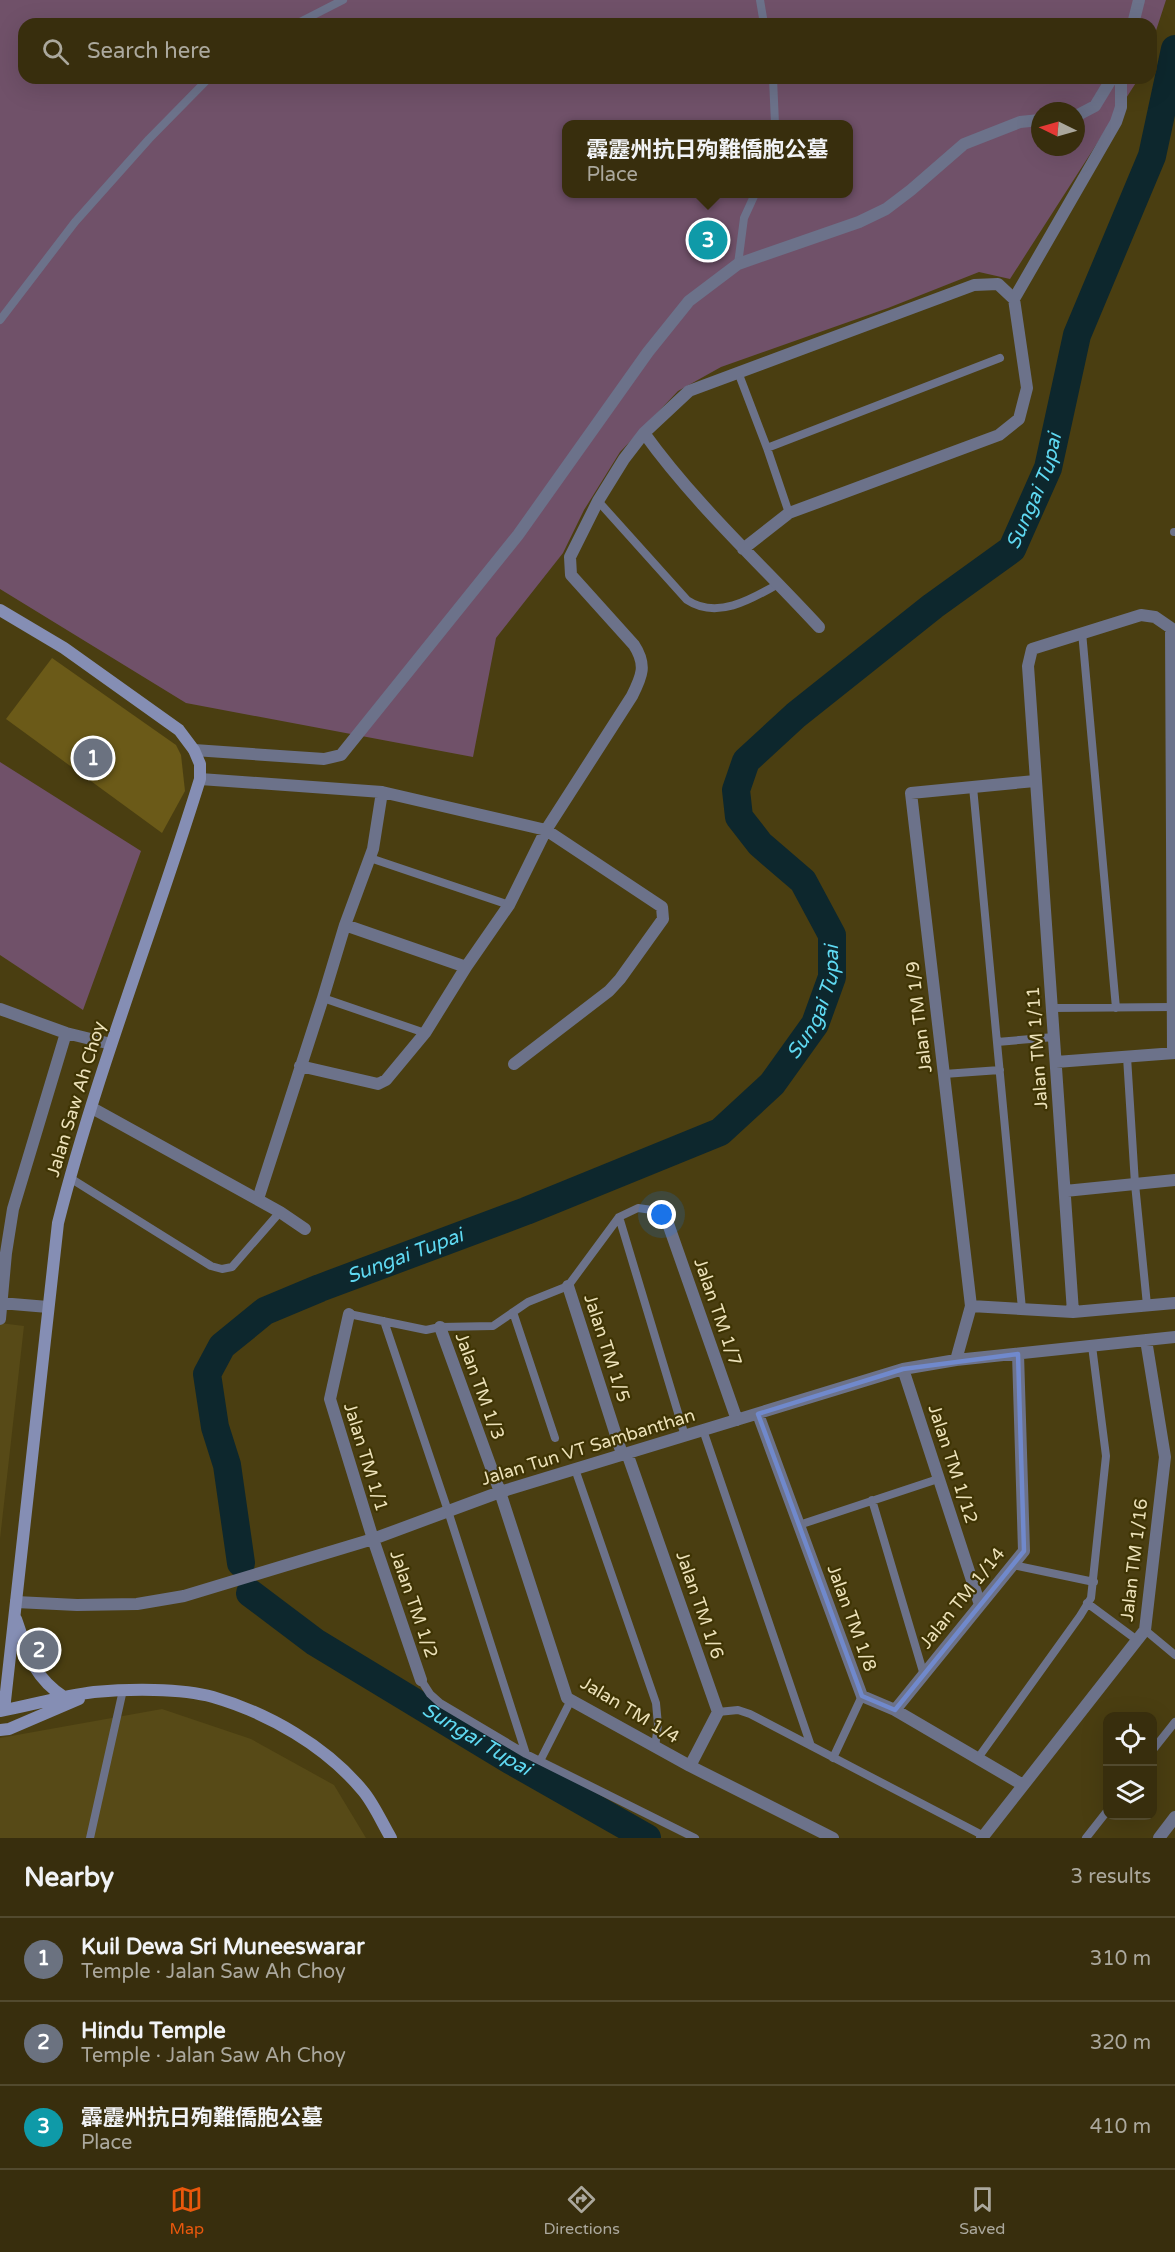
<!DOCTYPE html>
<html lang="en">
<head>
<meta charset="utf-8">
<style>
	body { margin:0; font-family:"Varela Round","Noto Sans SC",sans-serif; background:#3f3616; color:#f1f3f6 }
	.controls { position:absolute; right:18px; bottom:18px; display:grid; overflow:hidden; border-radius:12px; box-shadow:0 6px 24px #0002 }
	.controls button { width:54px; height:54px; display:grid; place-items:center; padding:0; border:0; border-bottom:2px solid #524a2e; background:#382e0d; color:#f1f3f6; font:30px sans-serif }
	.compass { position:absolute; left:1031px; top:102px; width:54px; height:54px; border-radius:50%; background:#382e0d; box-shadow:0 6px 24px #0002; rotate:275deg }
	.you { position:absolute; left:662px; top:1215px; width:21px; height:21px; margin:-15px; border:4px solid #fff; border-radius:50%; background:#1a73e8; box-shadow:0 0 0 9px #1a73e833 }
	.badge { display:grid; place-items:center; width:39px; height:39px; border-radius:50%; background:#ea580c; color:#fff; font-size:20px; font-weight:700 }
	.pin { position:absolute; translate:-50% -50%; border:3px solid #fff; box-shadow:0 2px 6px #0006 }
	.popup { position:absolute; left:562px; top:120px; width:291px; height:78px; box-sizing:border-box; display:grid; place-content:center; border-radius:12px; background:#382e0d; filter:drop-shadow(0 2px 4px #0005); font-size:20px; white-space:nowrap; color:#aba89d }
	.popup b { font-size:22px; color:#f1f3f6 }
	.popup::after { content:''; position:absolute; left:50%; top:100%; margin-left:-12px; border:12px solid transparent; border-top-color:#382e0d }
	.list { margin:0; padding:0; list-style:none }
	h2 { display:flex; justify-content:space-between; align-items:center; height:78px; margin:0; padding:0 24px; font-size:26px }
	h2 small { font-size:20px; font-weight:400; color:#aba89d }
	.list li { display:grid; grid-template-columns:39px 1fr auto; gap:18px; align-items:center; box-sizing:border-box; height:84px; padding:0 24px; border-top:2px solid #524a2e }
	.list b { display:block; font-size:22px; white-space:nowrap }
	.list p { margin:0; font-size:20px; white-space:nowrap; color:#aba89d }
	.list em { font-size:20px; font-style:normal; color:#aba89d }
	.icon { flex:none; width:33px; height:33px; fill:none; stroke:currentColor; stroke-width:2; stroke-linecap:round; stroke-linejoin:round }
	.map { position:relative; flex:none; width:1175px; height:1838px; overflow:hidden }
	.search { position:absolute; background:#382e0d; box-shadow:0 6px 24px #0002; left:18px; right:18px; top:18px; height:66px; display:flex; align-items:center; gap:15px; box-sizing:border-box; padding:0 21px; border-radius:18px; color:#aba89d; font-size:22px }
	.sheet { height:330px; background:#382e0d }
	nav { display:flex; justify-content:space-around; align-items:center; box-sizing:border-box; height:84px; border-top:2px solid #524a2e; background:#382e0d; font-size:16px; color:#aba89d }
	nav a { display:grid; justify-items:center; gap:3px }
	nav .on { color:#ea580c }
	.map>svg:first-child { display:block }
</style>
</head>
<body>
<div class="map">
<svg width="1175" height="1838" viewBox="0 0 1175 1838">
	<rect width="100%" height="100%" fill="#4a3e11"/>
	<path fill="#574a17" d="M0,1323L24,1326L0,1539Z
		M162,1709L251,1739L334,1785L366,1838H0V1738Z"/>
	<path fill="#705169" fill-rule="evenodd" d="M0,0H1166L1151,46V24H24V78H1139L1010,279L979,272L888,308L721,367L678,391L620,452L584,510L563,553L496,638L473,757L186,703L0,589ZM1040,111H1076V147H1040ZM567,124H849V194H567Z
		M0,762L141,851L83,1010L0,955Z"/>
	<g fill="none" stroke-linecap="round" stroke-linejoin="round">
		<g stroke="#0d272d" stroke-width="28">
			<path id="s1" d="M241,1563L227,1465L215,1427L207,1374L222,1346L265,1311L320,1288L526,1211L720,1132L772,1084L815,1024L832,977V935L803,881L760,844L739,817L736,790L746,761L796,715L933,606L1012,549L1048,468L1077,335L1152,156L1175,49"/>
			<path id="s2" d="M250,1593L315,1642L510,1760L647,1838"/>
		</g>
	</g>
	<path fill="#6b5a18" d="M52,658L176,745L181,755L185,791L162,833L6,719Z"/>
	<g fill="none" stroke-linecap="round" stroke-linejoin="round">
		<path stroke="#6c728a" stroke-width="8" d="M760,0L764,24
			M296,24L343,0
			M773,78L775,124
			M738,264L744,218L755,194
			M0,320L75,222L149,139L209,78
			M738,372L767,448L789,513
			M767,448L1000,358
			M598,501L687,600C717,620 752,599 778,584
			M1174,532H1175
			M1082,632L1116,1008
			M973,787L1022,1309
			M370,858L509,905
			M323,998L425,1033
			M1052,1008L1173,1007
			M997,1042L1054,1037
			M1127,1057L1135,1184L1147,1305
			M944,1074L1000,1070
			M70,1178L211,1266L222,1269L232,1267L280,1212
			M619,1217L685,1436
			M513,1312L555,1438
			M349,1314L426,1330L440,1327L493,1326L528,1302L568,1286L619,1217L638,1208L652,1210L665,1215
			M384,1321L448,1511L526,1754
			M703,1430L811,1746
			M575,1469L656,1703L658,1725L655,1747
			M872,1500L924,1675
			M799,1525L938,1479
			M1013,1565L1094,1582
			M1087,1603L1137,1640
			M1145,1630L1175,1655
			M421,1680L430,1694L440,1703L526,1754L695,1838
			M718,1712L738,1710L750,1714L984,1836
			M1152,1751L1175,1722
			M833,1758L862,1696
			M978,1758L1080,1616L1091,1598L1106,1456L1092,1346
			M540,1761L571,1700
			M90,1838L123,1690
			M1086,1838L1108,1810"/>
		<path stroke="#6c728a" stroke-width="12" d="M1133,24L1139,0
			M1076,116L1095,106L1112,78
			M1014,299L1116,122L1121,107V78
			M644,433C695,504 760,563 819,627
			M194,750L324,759L341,755L518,535L648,352L689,301L738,264L859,222L886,209L911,190L964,144L1020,122L1040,120
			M200,779L382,792L546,830L662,907L663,919L620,979L609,991L514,1064
			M345,925L466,967
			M0,1009L66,1033L111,1044
			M1056,1062L1175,1053
			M300,1066L378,1084L386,1080L425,1033L466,967L509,905L546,830L632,696C642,676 647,665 634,645L571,575L570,557L598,501L624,459L644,433L689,391L974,285L998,284L1014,299L1027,388L1019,419L999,435L789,513L743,549
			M92,1108L280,1212L305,1229
			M1065,1191L1175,1180
			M258,1199L323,998L345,925L373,849L382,792
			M665,1215L737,1420
			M568,1286L622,1454
			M0,1303L48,1307
			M971,1306L1073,1312L1175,1303
			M1073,1312L1028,666L1032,649L1141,615L1155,617L1171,628L1173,1053
			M349,1314L330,1399L373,1539L421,1680
			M0,1319L6,1253L13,1209L66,1033
			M440,1327L500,1492L567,1698L690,1766L833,1838
			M956,1360L971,1306L911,793L1035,781
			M903,1369L980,1605
			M758,1414L862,1696L895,1710L1023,1785
			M627,1453L718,1712L690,1766
			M16,1602L77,1605L137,1604L184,1596L373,1539L500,1492L903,1369L956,1360L1175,1337
			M895,1710L1024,1551L1018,1354
			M982,1838L1145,1630L1165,1457L1146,1340
			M1159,1838L1175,1817"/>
		<path stroke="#858eb4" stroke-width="12" d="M0,610L64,648L179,730L194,750L200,764V779C154,928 96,1073 58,1223L4,1710
			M16,1619C28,1653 32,1676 64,1697
			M0,1711C32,1705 62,1696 94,1692C128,1689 181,1688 213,1697C268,1713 326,1746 363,1791C374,1804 382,1823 391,1838
			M0,1730L9,1729L79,1699"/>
	</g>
	<path fill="none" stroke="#7089cc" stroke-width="4.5" stroke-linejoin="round" d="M1018,1354L1024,1551L895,1710L862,1696L758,1414L903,1369Z"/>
	<g text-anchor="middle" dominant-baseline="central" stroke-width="4.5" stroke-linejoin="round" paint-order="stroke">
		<g font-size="18" fill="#ece1b9" stroke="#3f3404">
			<text transform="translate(919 1017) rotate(-97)">Jalan TM 1/9</text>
			<text transform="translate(1037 1048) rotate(-94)">Jalan TM 1/11</text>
			<text transform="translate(76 1099) rotate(-73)">Jalan Saw Ah Choy</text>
			<text transform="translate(718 1312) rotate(71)">Jalan TM 1/7</text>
			<text transform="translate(607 1348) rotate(72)">Jalan TM 1/5</text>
			<text transform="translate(480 1386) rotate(70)">Jalan TM 1/3</text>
			<text transform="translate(588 1447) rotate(-17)">Jalan Tun VT Sambanthan</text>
			<text transform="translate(366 1457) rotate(73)">Jalan TM 1/1</text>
			<text transform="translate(953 1464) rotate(72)">Jalan TM 1/12</text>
			<text transform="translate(1134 1560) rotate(-83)">Jalan TM 1/16</text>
			<text transform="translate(962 1598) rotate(-51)">Jalan TM 1/14</text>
			<text transform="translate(414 1604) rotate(71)">Jalan TM 1/2</text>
			<text transform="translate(700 1605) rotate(71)">Jalan TM 1/6</text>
			<text transform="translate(852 1618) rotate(70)">Jalan TM 1/8</text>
			<text transform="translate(630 1710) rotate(31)">Jalan TM 1/4</text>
		</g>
		<g font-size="20" font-style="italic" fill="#5fd9f2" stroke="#3f3404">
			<text stroke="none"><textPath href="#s1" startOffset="1618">Sungai Tupai</textPath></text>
			<text stroke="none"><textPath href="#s1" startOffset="934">Sungai Tupai</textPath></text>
			<text stroke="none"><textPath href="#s1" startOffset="430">Sungai Tupai</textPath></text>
			<text stroke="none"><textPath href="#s2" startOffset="270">Sungai Tupai</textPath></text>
		</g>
	</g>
</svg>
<div class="controls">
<button><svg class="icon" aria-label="locate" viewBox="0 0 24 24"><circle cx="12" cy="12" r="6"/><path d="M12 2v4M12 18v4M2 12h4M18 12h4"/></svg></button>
<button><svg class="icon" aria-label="layers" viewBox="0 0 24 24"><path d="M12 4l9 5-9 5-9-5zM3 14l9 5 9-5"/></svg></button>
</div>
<svg class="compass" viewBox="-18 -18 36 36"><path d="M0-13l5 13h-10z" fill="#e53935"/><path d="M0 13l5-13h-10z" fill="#aba89d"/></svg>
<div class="you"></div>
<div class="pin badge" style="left:93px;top:758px;background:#6b7280">1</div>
<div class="pin badge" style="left:39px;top:1650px;background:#6b7280">2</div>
<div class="pin badge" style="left:708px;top:240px;background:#0f9aa8">3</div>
<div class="popup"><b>霹靂州抗日殉難僑胞公墓</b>Place</div>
<div class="search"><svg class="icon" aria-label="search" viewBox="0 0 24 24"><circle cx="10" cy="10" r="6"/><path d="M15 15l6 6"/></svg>Search here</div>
</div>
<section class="sheet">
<h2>Nearby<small>3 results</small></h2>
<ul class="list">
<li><span class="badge" style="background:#6b7280">1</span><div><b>Kuil Dewa Sri Muneeswarar</b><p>Temple · Jalan Saw Ah Choy</p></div><em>310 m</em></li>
<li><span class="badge" style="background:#6b7280">2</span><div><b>Hindu Temple</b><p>Temple · Jalan Saw Ah Choy</p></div><em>320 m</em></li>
<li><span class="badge" style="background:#0f9aa8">3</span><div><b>霹靂州抗日殉難僑胞公墓</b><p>Place</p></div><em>410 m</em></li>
</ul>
</section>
<nav>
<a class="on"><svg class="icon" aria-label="map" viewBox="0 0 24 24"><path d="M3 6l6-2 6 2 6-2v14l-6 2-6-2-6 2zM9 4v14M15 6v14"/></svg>Map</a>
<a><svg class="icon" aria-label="directions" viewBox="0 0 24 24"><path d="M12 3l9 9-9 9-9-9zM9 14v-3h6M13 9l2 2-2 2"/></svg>Directions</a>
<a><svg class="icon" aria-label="saved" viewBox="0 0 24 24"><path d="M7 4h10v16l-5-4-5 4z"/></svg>Saved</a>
</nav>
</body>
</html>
